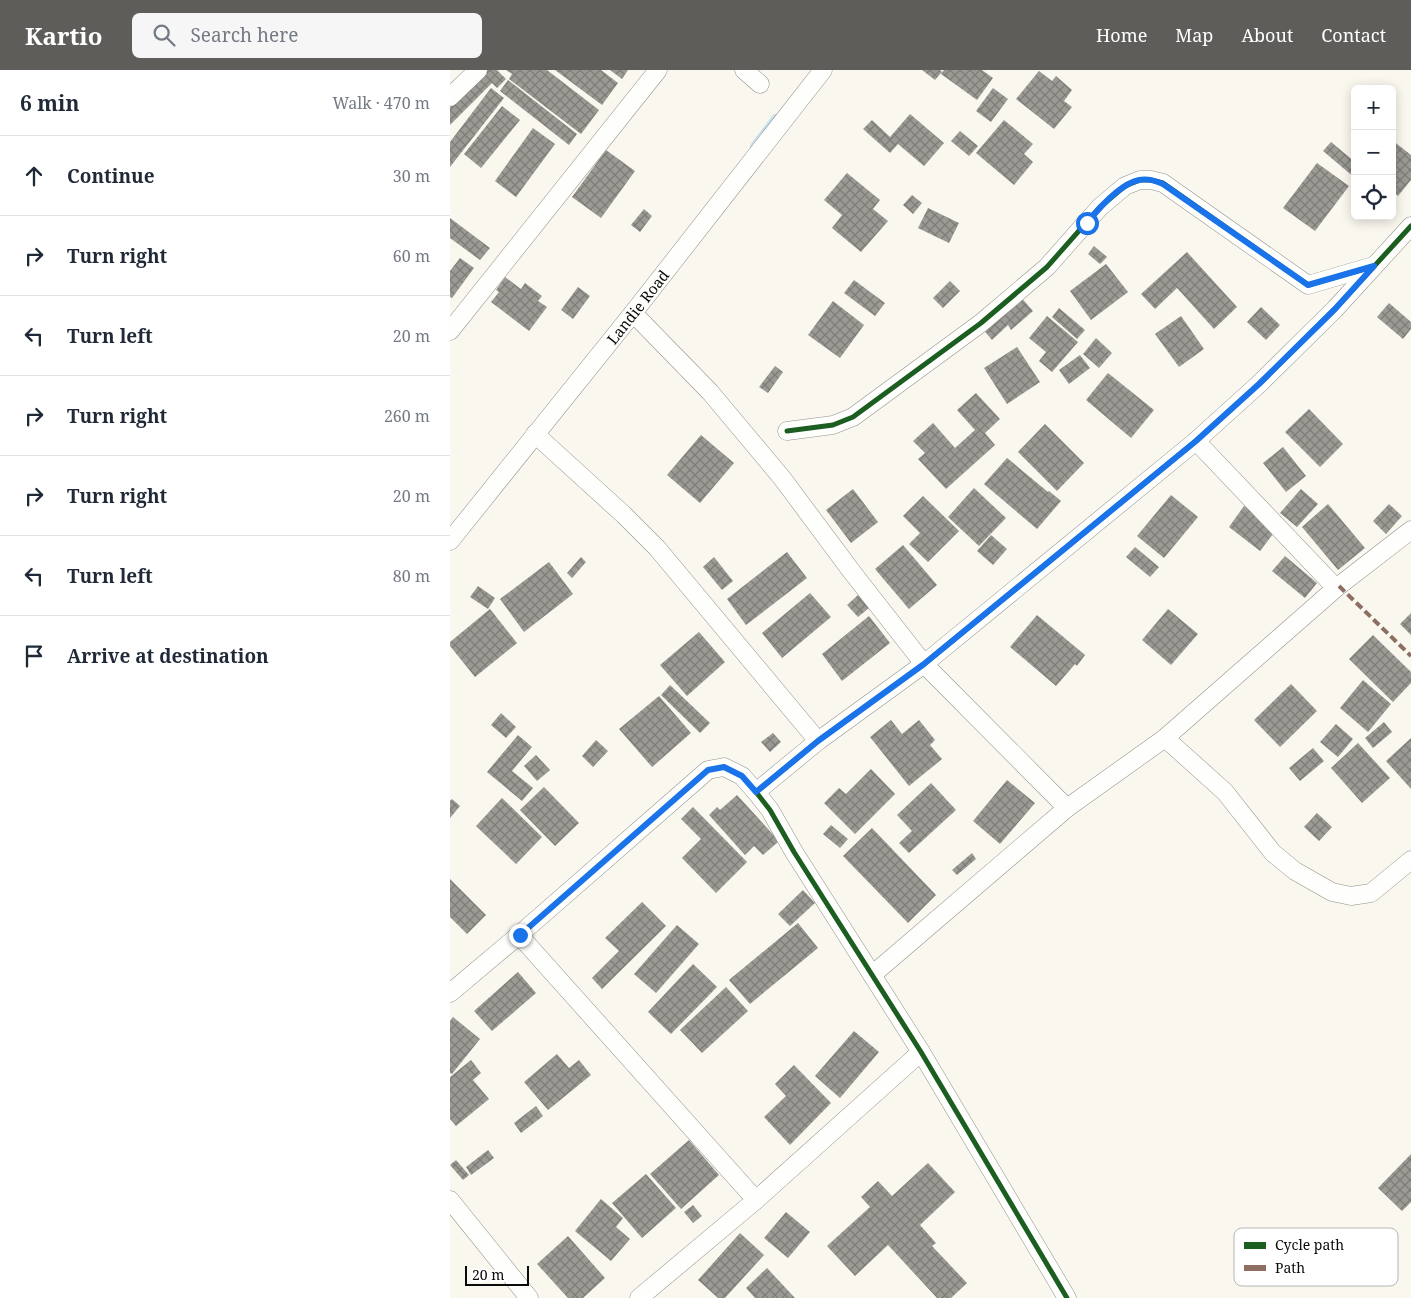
<!DOCTYPE html>
<html lang="en">
<head>
<meta charset="utf-8">
<style>
	body { margin:0; font-family:"Noto Serif",serif; background:#f6f6f7; color:#1f2937 }
	.controls { position:absolute; right:15px; top:15px; display:grid; overflow:hidden; border-radius:8px; box-shadow:0 2px 12px #0003 }
	.controls button { width:45px; height:45px; display:grid; place-items:center; padding:0; border:0; border-bottom:1px solid #e0e1e3; background:#fff; color:#1f2937; font:25px sans-serif }
	.scale { position:absolute; left:15px; bottom:12px; width:64px; box-sizing:border-box; padding-left:5px; border:2px solid #0a0a0a; border-top:0; font-size:14px; line-height:18px; white-space:nowrap; color:#0a0a0a; -webkit-text-stroke:4px #fff; paint-order:stroke }
	.stop { position:absolute; width:15px; height:15px; margin:-11px; border:4px solid #1a73e8; border-radius:50%; background:#fff }
	.stop.end { background:#1a73e8; border-color:#fff; box-shadow:0 1px 5px #0008 }
	.list { margin:0; padding:0; list-style:none }
	h2 { display:flex; justify-content:space-between; align-items:center; height:65px; margin:0; padding:0 20px; font-size:21px }
	h2 small { font-size:16px; font-weight:400; color:#747a83 }
	.list li { display:grid; grid-template-columns:32px 1fr auto; gap:15px; align-items:center; box-sizing:border-box; height:80px; padding:0 20px; border-top:1px solid #e0e1e3 }
	.list b { display:block; font-size:19px; white-space:nowrap }
	.list em { font-size:16px; font-style:normal; color:#747a83 }
	.icon { flex:none; width:28px; height:28px; fill:none; stroke:currentColor; stroke-width:2; stroke-linecap:round; stroke-linejoin:round }
	.map { position:relative; flex:none; width:961px; height:1228px; overflow:hidden }
	header { display:flex; align-items:center; gap:30px; box-sizing:border-box; height:70px; padding:0 25px; background:#5e5d5a; color:#fff }
	header strong { font-size:24px }
	nav { display:flex; gap:28px; margin-inline-start:auto; font-size:18px }
	.search { width:350px; height:45px; background:#f6f6f7; display:flex; align-items:center; gap:12px; box-sizing:border-box; padding:0 18px; border-radius:8px; color:#747a83; font-size:19px }
	main { display:flex }
	aside { flex:1; background:#fff }
	.map>svg:first-child { display:block }
</style>
</head>
<body>
<header>
<strong>Kartio</strong>
<div class="search"><svg class="icon" aria-label="search" viewBox="0 0 24 24"><circle cx="10" cy="10" r="6"/><path d="M15 15l6 6"/></svg>Search here</div>
<nav><a>Home</a><a>Map</a><a>About</a><a>Contact</a></nav>
</header>
<main>
<aside>
<h2>6 min<small>Walk · 470 m</small></h2>
<ul class="list">
<li><svg class="icon" aria-label="ahead" viewBox="0 0 24 24"><path d="M12 20V5M6 11l6-6 6 6"/></svg><div><b>Continue</b></div><em>30 m</em></li>
<li><svg class="icon" aria-label="right" viewBox="0 0 24 24"><path d="M7 20v-9h11M14 6l5 5-5 5"/></svg><div><b>Turn right</b></div><em>60 m</em></li>
<li><svg class="icon" aria-label="left" viewBox="0 0 24 24"><path d="M17 20v-9H6M10 6l-5 5 5 5"/></svg><div><b>Turn left</b></div><em>20 m</em></li>
<li><svg class="icon" aria-label="right" viewBox="0 0 24 24"><path d="M7 20v-9h11M14 6l5 5-5 5"/></svg><div><b>Turn right</b></div><em>260 m</em></li>
<li><svg class="icon" aria-label="right" viewBox="0 0 24 24"><path d="M7 20v-9h11M14 6l5 5-5 5"/></svg><div><b>Turn right</b></div><em>20 m</em></li>
<li><svg class="icon" aria-label="left" viewBox="0 0 24 24"><path d="M17 20v-9H6M10 6l-5 5 5 5"/></svg><div><b>Turn left</b></div><em>80 m</em></li>
<li><svg class="icon" aria-label="arrive" viewBox="0 0 24 24"><path d="M6 21V4h12l-3 4 3 4H6"/></svg><div><b>Arrive at destination</b></div></li>
</ul>
</aside>
<div class="map">
<svg width="961" height="1228" viewBox="0 0 961 1228">
	<defs>
		<pattern id="building-cross-hatch" width="8" height="8" patternUnits="userSpaceOnUse" patternTransform="scale(1.25)"><rect width="8" height="8" fill="#9c9a94"/><path d="M0 0l8 8M0 8l8-8" fill="none" stroke="#7d7c77"/></pattern>
	</defs>
	<rect width="100%" height="100%" fill="#f9f7ee"/>
	<g fill="none" stroke-linecap="round" stroke-linejoin="round">
		<path stroke="#c8e1ef" stroke-width="6" d="M303,76L325,47"/>
	</g>
	<path fill="url(#building-cross-hatch)" d="M36,0H47L56,9L47,18L42,13L0,55V36Z
		M56,0H97L149,40L131,64L59,9L62,4Z
		M105,0H151L168,13L152,35Z
		M160,0H178L172,9Z
		M472,0H490L492,2L485,10Z
		M494,0H532L543,8L527,30L491,4Z
		M589,1L602,11L606,6L622,20L614,31L622,37L604,59L566,29Z
		M58,10L127,64L119,75L50,21Z
		M41,18L54,28L0,97V72Z
		M543,18L558,29L541,52L526,41Z
		M52,36L70,50L31,98L14,84Z
		M460,44L494,73L474,96L448,74L440,83L413,59L422,50L440,67Z
		M554,50L583,74L574,84L583,92L564,115L526,83Z
		M83,58L105,74L66,127L45,111Z
		M510,61L528,76L519,86L501,71Z
		M942,70L961,85V110L948,126L942,121Z
		M881,72L905,92V108L873,81Z
		M156,80L185,101L151,148L122,127Z
		M867,93L899,116L865,161L833,138Z
		M397,103L430,130L423,139L438,151L411,182L382,158L392,145L374,130Z
		M462,125L472,133L463,144L453,135Z
		M478,138L509,153L499,173L468,158Z
		M194,139L202,146L190,162L181,155Z
		M0,148L40,178L30,190L0,168Z
		M644,176L657,187L650,194L638,184Z
		M737,182L787,237L764,259L727,218L705,239L691,224Z
		M10,188L24,198L2,228L0,227V201Z
		M656,194L678,222L641,250L620,221Z
		M55,207L71,219L75,213L92,226L88,231L97,237L79,261L41,232L49,222L46,220Z
		M404,210L435,233L425,246L394,223Z
		M500,211L510,221L493,238L483,228Z
		M128,217L140,226L123,249L111,240Z
		M569,225L583,241L561,260L558,255L542,270L532,258Z
		M383,231L414,255L390,288L358,265Z
		M939,233L961,252V259L953,269L927,247Z
		M811,237L830,255L816,270L797,252Z
		M609,238L635,260L627,269L602,247Z
		M597,246L628,272L602,302L589,291L596,282L579,268Z
		M731,246L754,279L729,297L705,264Z
		M646,268L662,283L649,298L633,284Z
		M567,277L590,312L557,334L534,298Z
		M630,285L640,298L619,314L609,300Z
		M325,296L333,302L318,323L309,317Z
		M658,303L704,340L681,368L636,330Z
		M526,323L550,349L535,363L545,375L496,419L468,389L475,383L463,371L483,353L505,378L525,360L507,340Z
		M859,339L893,374L870,397L835,362Z
		M595,354L634,393L607,421L568,382Z
		M251,365L284,393L250,433L217,405Z
		M833,377L856,406L836,422L813,393Z
		M557,388L598,422L599,421L611,431L587,459L534,414Z
		M524,418L556,448L529,476L498,447Z
		M403,419L428,452L401,473L376,440Z
		M851,419L868,434L847,457L830,443Z
		M721,425L748,447L714,488L687,466Z
		M473,426L509,461L478,492L459,474L470,463L453,446Z
		M878,434L915,478L888,500L852,457Z
		M939,434L952,446L936,464L923,451Z
		M794,436L826,460L810,481L779,457Z
		M541,465L557,479L543,495L527,481Z
		M453,475L487,515L459,539L425,499Z
		M685,477L709,497L700,507L676,487Z
		M337,482L357,508L296,555L277,529Z
		M835,486L867,513L855,528L822,501Z
		M131,487L136,492L122,508L117,503Z
		M264,487L283,511L272,520L253,497Z
		M99,492L123,524L74,562L50,529Z
		M28,516L45,528L38,539L20,527Z
		M360,523L381,547L332,588L312,563Z
		M408,525L419,538L408,547L397,535Z
		M40,539L67,573L25,607L0,576V572Z
		M718,539L748,564L721,595L692,570Z
		M961,543V565L950,554Z
		M587,545L635,585L627,596L625,594L606,616L560,577Z
		M419,546L440,573L392,611L372,584Z
		M249,562L275,592L237,626L210,595Z
		M923,565L961,602V613L943,632L899,589Z
		M913,610L941,634L918,662L890,638Z
		M841,614L867,641L830,677L804,650Z
		M220,615L260,653L250,663L211,625Z
		M209,626L241,663L202,697L169,659Z
		M51,643L66,657L56,668L41,655Z
		M441,650L452,664L469,650L485,670L480,675L492,689L459,716L420,667Z
		M934,652L942,662L923,678L915,668Z
		M886,654L903,669L888,687L870,672Z
		M323,663L331,672L320,682L311,672Z
		M68,665L82,677L62,701L83,718L72,731L37,702Z
		M961,668V719L936,691Z
		M146,670L158,681L143,697L132,686Z
		M908,673L940,708L912,733L881,698Z
		M863,678L874,691L850,711L839,698Z
		M86,685L100,700L87,711L74,696Z
		M421,699L445,724L405,764L374,733L389,718L396,724Z
		M557,710L585,733L550,774L523,751Z
		M481,713L506,740L459,783L449,773L462,761L447,745Z
		M94,717L129,753L105,776L70,740Z
		M287,725L329,771L313,785L304,776L295,785L259,745L267,737L270,740Z
		M52,728L92,767L66,794L26,756Z
		M2,729L10,736L0,748V731Z
		M243,737L297,792L266,823L232,788L251,769L231,749Z
		M867,743L882,757L869,771L854,757Z
		M381,755L398,769L390,778L373,764Z
		M422,758L486,825L458,853L393,786Z
		M522,783L526,789L507,805L502,800Z
		M0,809L36,845L17,864L0,847Z
		M353,820L365,833L340,856L328,844Z
		M192,832L216,856L152,919L142,908L169,881L155,868Z
		M348,853L368,878L300,934L279,910Z
		M227,855L249,874L206,923L184,904Z
		M243,894L267,917L221,964L198,942Z
		M68,902L86,923L42,961L24,941Z
		M276,917L298,941L252,983L230,960Z
		M3,947L30,969L2,1004L0,1003V951Z
		M404,961L429,982L390,1028L365,1006Z
		M107,984L119,998L129,990L141,1005L98,1040L74,1012Z
		M21,990L31,1003L23,1010L39,1029L6,1056L0,1049V1007Z
		M344,995L381,1033L340,1075L314,1047L336,1026L325,1014Z
		M86,1036L93,1046L71,1063L64,1053Z
		M239,1070L269,1105L231,1139L200,1104Z
		M38,1080L44,1088L21,1105L16,1097Z
		M961,1084V1132L952,1141L928,1118Z
		M6,1090L19,1105L13,1110L0,1095Z
		M478,1093L505,1122L470,1155L486,1173L482,1176L517,1213L501,1228H487L438,1175L405,1206L377,1176L420,1137L411,1127L428,1111L442,1126Z
		M196,1104L226,1138L192,1168L162,1133Z
		M151,1129L173,1148L166,1157L180,1169L161,1191L125,1161Z
		M243,1135L252,1146L243,1153L234,1142Z
		M336,1142L360,1162L338,1188L314,1168Z
		M290,1163L314,1185L275,1228H268L248,1210Z
		M118,1166L155,1208L133,1228H118L87,1194Z
		M317,1198L345,1228H305L296,1218Z"/>
	<g fill="none" stroke-linecap="round" stroke-linejoin="round">
		<defs>
			<g id="street">
				<path d="M294,0L310,14"/>
				<path d="M0,27L28,0"/>
				<path d="M183,243L260,322L332,408L402,502L474,594L617,738"/>
				<path d="M0,261L208,0"/>
				<path d="M337,361L383,355L403,347L531,253L577,214L597,197L650,137L675,116L690,110H701L713,113L858,215L923,196"/>
				<path d="M85,364L174,445L207,478L368,671"/>
				<path d="M746,371L886,518"/>
				<path id="s1" d="M0,471L183,243L373,0"/>
				<path d="M715,668L775,722L823,783L845,801L882,822L901,826L921,823L961,790"/>
				<path d="M69,865L306,1130"/>
				<path d="M422,905L617,738L715,668L886,518L961,460"/>
				<path d="M0,923L69,865L258,700L274,697L292,706L306,722"/>
				<path d="M0,1130L79,1228"/>
				<path d="M189,1228L306,1130L471,982"/>
				<path d="M617,1228L471,982L344,782L320,740L306,722L368,671L474,594L746,371L809,314L885,239L961,156"/>
			</g>
		</defs>
		<use href="#street" stroke="#92918d" stroke-width="19"/>
		<use href="#street" stroke="#fefefc" stroke-width="18"/>
		<path stroke="#8d6e63" stroke-width="4" stroke-dasharray="8 4" stroke-linecap="butt" d="M889,516L961,586"/>
		<defs>
			<path id="cycleway" d="M337,361L383,355L403,347L531,253L577,214L597,197L650,137L675,116L690,110H701L713,113L858,215L924,196
				M617,1228L471,982L344,782L320,740L306,722L368,671L474,594L746,371L809,314L885,239L961,156"/>
		</defs>
		<use href="#cycleway" stroke="#fff" stroke-width="8"/>
		<use href="#cycleway" stroke="#1b5e20" stroke-width="5"/>
	</g>
	<g fill="none" stroke-linecap="round" stroke-linejoin="round">
		<path stroke="#1a73e8" stroke-width="6" d="M70,865L258,700L274,697L292,706L306,722L368,671L474,594L746,371L809,314L885,239L924,196L858,215L713,114C706,111 697,108 689,110C670,114 649,138 637,153"/>
	</g>
	<g text-anchor="middle" dominant-baseline="central" stroke-width="5" stroke-linejoin="round" paint-order="stroke">
		<g font-size="15" fill="#0a0a0a" stroke="#fff">
			<text stroke="none"><textPath href="#s1" startOffset="300">Landie Road</textPath></text>
		</g>
	</g>
	<rect x="784" y="1158" width="164" height="58" rx="8" fill="#fff" stroke="#b6b6b6" stroke-width="1"/>
	<rect x="794" y="1172" width="22" height="7" fill="#1b5e20"/>
	<rect x="794" y="1195" width="22" height="6" fill="#8d6e63"/>
	<g font-size="14" fill="#0a0a0a">
		<text x="825" y="1180">Cycle path</text>
		<text x="825" y="1203">Path</text>
	</g>
</svg>
<div class="controls">
<button>+</button>
<button>−</button>
<button><svg class="icon" aria-label="locate" viewBox="0 0 24 24"><circle cx="12" cy="12" r="6"/><path d="M12 2v4M12 18v4M2 12h4M18 12h4"/></svg></button>
</div>
<div class="scale">20 m</div>
<div class="stop" style="left:637px;top:153px"></div>
<div class="stop end" style="left:70px;top:865px"></div>
</div>
</main>
</body>
</html>
